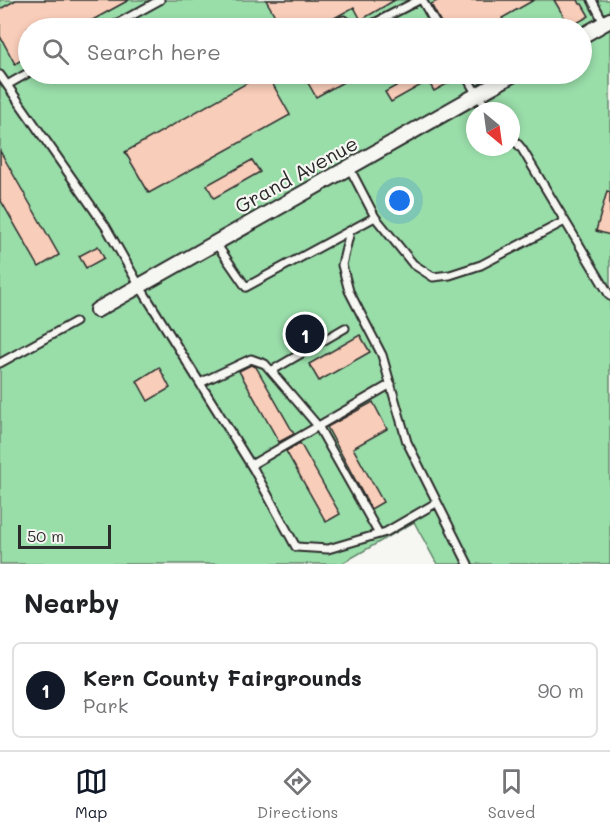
<!DOCTYPE html>
<html lang="en">
<head>
<meta charset="utf-8">
<style>
	body { margin:0; font-family:Mali,sans-serif; background:#f2f2f2; color:#202124 }
	.compass { position:absolute; left:466px; top:102px; width:54px; height:54px; border-radius:50%; background:#fff; box-shadow:0 3px 9px #0003; rotate:151deg }
	.scale { position:absolute; left:18px; bottom:15px; width:93px; box-sizing:border-box; padding-left:6px; border:3px solid #2b2b2b; border-top:0; font-size:16px; line-height:21px; white-space:nowrap; color:#2b2b2b; -webkit-text-stroke:4px #f6f6f2; paint-order:stroke }
	.you { position:absolute; left:400px; top:201px; width:21px; height:21px; margin:-15px; border:4px solid #fff; border-radius:50%; background:#1a73e8; box-shadow:0 0 0 9px #1a73e833 }
	.badge { display:grid; place-items:center; width:39px; height:39px; border-radius:50%; background:#111827; color:#fff; font-size:20px; font-weight:700 }
	.pin { position:absolute; translate:-50% -50%; border:3px solid #fff; box-shadow:0 2px 6px #0006 }
	.list { margin:0; padding:0; list-style:none }
	h2 { display:flex; justify-content:space-between; align-items:center; height:78px; margin:0; padding:0 24px; font-size:26px }
	h2 small { font-size:20px; font-weight:400; color:#757577 }
	.list li { display:grid; grid-template-columns:39px 1fr auto; gap:18px; align-items:center; box-sizing:border-box; height:96px; margin:0 12px 12px; padding:0 12px; border:2px solid #e0e0e0; border-radius:9px }
	.list b { display:block; font-size:22px; white-space:nowrap }
	.list p { margin:0; font-size:20px; white-space:nowrap; color:#757577 }
	.list em { font-size:20px; font-style:normal; color:#757577 }
	.icon { flex:none; width:33px; height:33px; fill:none; stroke:currentColor; stroke-width:2; stroke-linecap:round; stroke-linejoin:round }
	.map { position:relative; flex:none; width:610px; height:564px; overflow:hidden }
	.search { position:absolute; background:#fff; box-shadow:0 3px 9px #0003; left:18px; right:18px; top:18px; height:66px; display:flex; align-items:center; gap:15px; box-sizing:border-box; padding:0 21px; border-radius:33px; color:#757577; font-size:22px }
	.sheet { height:186px; background:#fff }
	nav { display:flex; justify-content:space-around; align-items:center; box-sizing:border-box; height:84px; border-top:2px solid #e0e0e0; background:#fff; font-size:16px; color:#757577 }
	nav a { display:grid; justify-items:center; gap:3px }
	nav .on { color:#111827 }
	.map>svg:first-child { display:block }
</style>
</head>
<body>
<div class="map">
<svg width="610" height="564" viewBox="0 0 610 564">
	<rect width="100%" height="100%" fill="#f6f6f2"/>
	<filter id="ink" filterUnits="userSpaceOnUse"><feTurbulence type="fractalNoise" baseFrequency=".0167" numOctaves="2"/><feDisplacementMap in="SourceGraphic" scale="12" xChannelSelector="R" yChannelSelector="G"/><feConvolveMatrix kernelMatrix="1 2 1 2 8 2 1 2 1" color-interpolation-filters="sRGB"/></filter>
	<g filter="url(#ink)">
		<path fill="#99dda9" stroke="#62846a" stroke-width="1.5" fill-rule="evenodd" d="M0,0H610V564H437L414,522L341,564H0ZM28,28H582V74H28ZM475,111H511V147H475Z"/>
		<path fill="#f8cdb9" stroke="#2b2b2b" stroke-width="1.5" d="M16,0H129L78,28H28V56L15,64L0,36V9Z
			M266,0H395L361,20L354,7L325,23L322,28H282Z
			M439,0H534L502,18L508,28H444L431,4Z
			M554,0H578L580,4H582L589,16L570,27Z
			M263,74H267L290,115L149,193L125,152Z
			M303,74H358L316,97Z
			M404,74H459L460,77L434,91L428,81L391,102L385,92L407,80Z
			M0,151L59,255L39,267L0,199Z
			M252,160L260,172L214,198L207,185Z
			M607,191L610,192V235L596,231Z
			M98,246L104,258L86,268L79,256Z
			M360,335L370,352L319,381L309,364Z
			M251,365L256,367L294,434L279,442L239,371Z
			M159,367L170,388L148,401L137,381Z
			M373,402L387,429L353,448L383,502L371,509L327,427Z
			M300,443L340,514L326,522L286,451Z"/>
		<g fill="none" stroke-linecap="round" stroke-linejoin="round">
			<defs>
				<path id="lane" d="M422,0L438,28
					M592,0L604,23
					M109,28L160,0
					M328,28L344,20L359,28
					M365,28L419,0
					M465,74L477,95L490,111
					M0,75L106,227L139,285L254,470L296,547L328,549L386,532L436,503
					M7,85L28,73
					M375,217L413,264L433,277L450,275L481,265L565,221L522,149L511,136
					M565,221L610,296
					M350,231L342,265L349,291L382,355L407,442L468,564
					M215,242L246,287L375,217L349,167
					M0,363L75,322
					M271,371L345,328
					M200,383L251,359L265,364L318,426L379,534
					M251,465L391,384"/>
				<path id="street" d="M582,36L610,20
					M97,310L514,74"/>
			</defs>
			<use href="#lane" stroke="#2b2b2b" stroke-width="11"/>
			<use href="#street" stroke="#2b2b2b" stroke-width="18"/>
			<use href="#lane" stroke="#f6f6f2" stroke-width="7"/>
			<use href="#street" stroke="#f6f6f2" stroke-width="14"/>
		</g>
	</g>
	<g text-anchor="middle" dominant-baseline="central" stroke-width="4.5" stroke-linejoin="round" paint-order="stroke">
		<g font-size="20" fill="#2b2b2b" stroke="#f6f6f2">
			<text transform="translate(296 174) rotate(-29)">Grand Avenue</text>
		</g>
	</g>
</svg>
<svg class="compass" viewBox="-18 -18 36 36"><path d="M0-13l5 13h-10z" fill="#e53935"/><path d="M0 13l5-13h-10z" fill="#757577"/></svg>
<div class="scale">50 m</div>
<div class="you"></div>
<div class="pin badge" style="left:305px;top:334px">1</div>
<div class="search"><svg class="icon" aria-label="search" viewBox="0 0 24 24"><circle cx="10" cy="10" r="6"/><path d="M15 15l6 6"/></svg>Search here</div>
</div>
<section class="sheet">
<h2>Nearby<small></small></h2>
<ul class="list">
<li><span class="badge">1</span><div><b>Kern County Fairgrounds</b><p>Park</p></div><em>90 m</em></li>
</ul>
</section>
<nav>
<a class="on"><svg class="icon" aria-label="map" viewBox="0 0 24 24"><path d="M3 6l6-2 6 2 6-2v14l-6 2-6-2-6 2zM9 4v14M15 6v14"/></svg>Map</a>
<a><svg class="icon" aria-label="directions" viewBox="0 0 24 24"><path d="M12 3l9 9-9 9-9-9zM9 14v-3h6M13 9l2 2-2 2"/></svg>Directions</a>
<a><svg class="icon" aria-label="saved" viewBox="0 0 24 24"><path d="M7 4h10v16l-5-4-5 4z"/></svg>Saved</a>
</nav>
</body>
</html>
